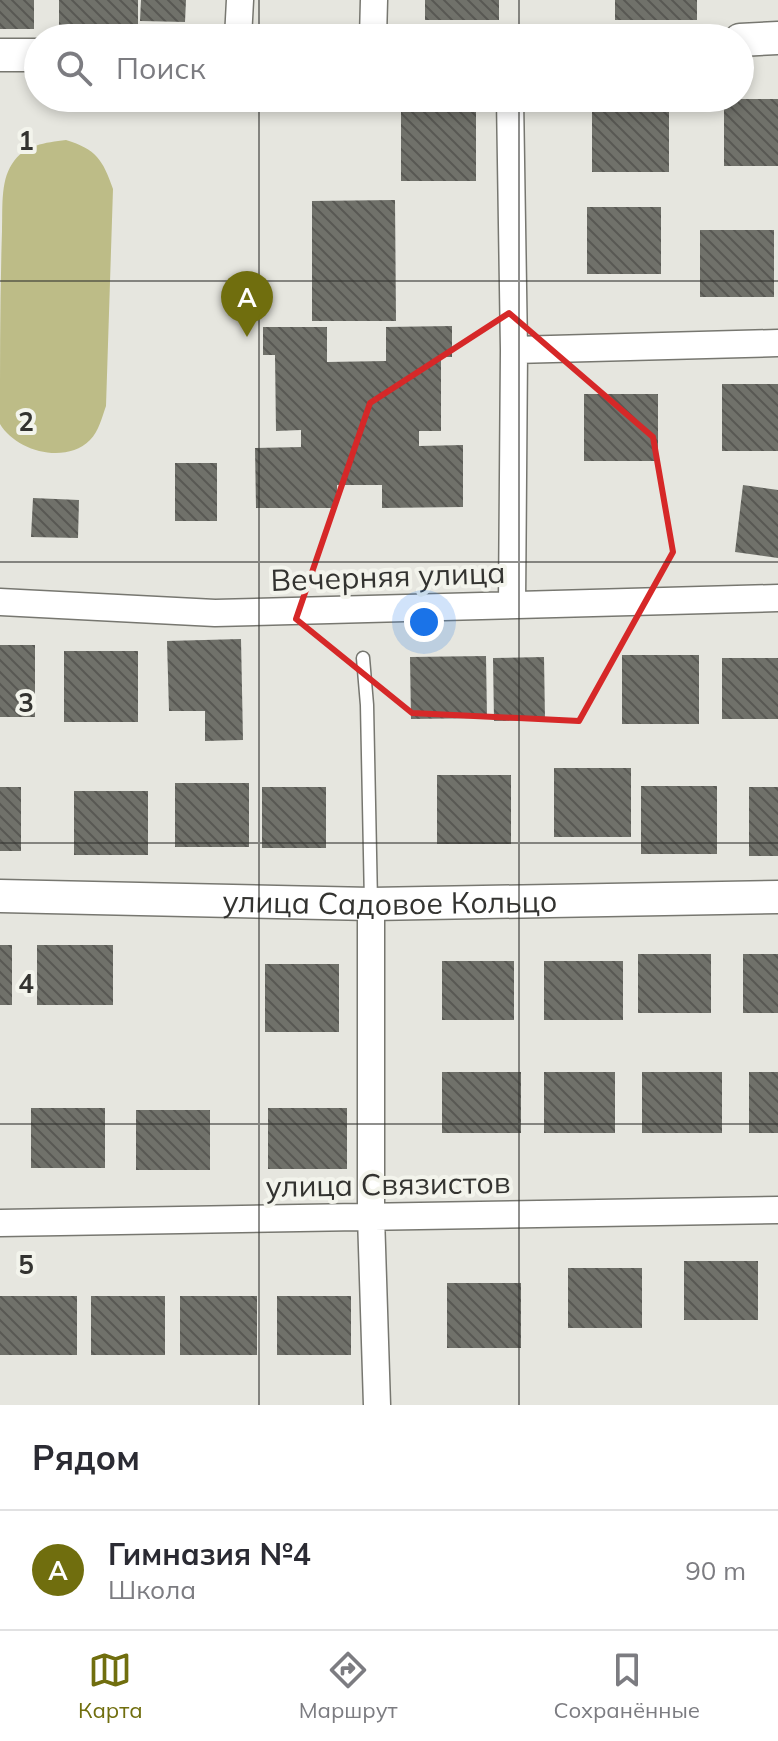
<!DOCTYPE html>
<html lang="ru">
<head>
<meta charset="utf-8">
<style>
	body { margin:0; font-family:Mulish,sans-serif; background:#f2f2f3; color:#2b2b33 }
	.you { position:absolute; left:424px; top:622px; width:28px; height:28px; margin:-20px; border:6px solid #fff; border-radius:50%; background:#1a73e8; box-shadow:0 0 0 12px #1a73e833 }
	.badge { display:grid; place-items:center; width:52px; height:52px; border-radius:50%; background:#706e0e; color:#fff; font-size:26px; font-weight:700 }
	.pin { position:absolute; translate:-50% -66px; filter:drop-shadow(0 2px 4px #0008) }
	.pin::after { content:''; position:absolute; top:42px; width:28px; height:24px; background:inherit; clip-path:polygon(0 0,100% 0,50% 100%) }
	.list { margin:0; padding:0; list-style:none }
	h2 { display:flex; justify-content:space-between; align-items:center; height:104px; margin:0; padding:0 32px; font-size:34px }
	h2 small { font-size:26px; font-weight:400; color:#7c7c81 }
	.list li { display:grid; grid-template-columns:52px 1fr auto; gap:24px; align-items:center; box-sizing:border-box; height:120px; padding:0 32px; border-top:2px solid #e1e1e2 }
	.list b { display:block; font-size:30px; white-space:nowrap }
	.list p { margin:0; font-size:26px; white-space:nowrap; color:#7c7c81 }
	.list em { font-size:26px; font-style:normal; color:#7c7c81 }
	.icon { flex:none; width:44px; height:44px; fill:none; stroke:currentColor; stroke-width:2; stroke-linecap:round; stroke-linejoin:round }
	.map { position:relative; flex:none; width:778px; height:1405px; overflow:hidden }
	.search { position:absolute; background:#fff; box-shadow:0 4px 12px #0003; left:24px; right:24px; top:24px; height:88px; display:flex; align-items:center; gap:20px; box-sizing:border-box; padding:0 28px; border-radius:44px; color:#7c7c81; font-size:30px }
	.sheet { height:224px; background:#fff }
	nav { display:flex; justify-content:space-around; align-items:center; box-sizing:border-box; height:112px; border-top:2px solid #e1e1e2; background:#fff; font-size:22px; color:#7c7c81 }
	nav a { display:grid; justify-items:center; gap:4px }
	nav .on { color:#706e0e }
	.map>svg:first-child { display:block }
</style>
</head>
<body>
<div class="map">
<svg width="778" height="1405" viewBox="0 0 778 1405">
	<defs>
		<pattern id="building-back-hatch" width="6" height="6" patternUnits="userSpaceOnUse" patternTransform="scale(2)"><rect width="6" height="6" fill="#70716a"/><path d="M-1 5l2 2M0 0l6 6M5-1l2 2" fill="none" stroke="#585853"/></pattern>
	</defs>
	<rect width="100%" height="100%" fill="#e6e6df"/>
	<path fill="#bdbc87" d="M66,140C96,149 103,160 113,189L106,406C102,417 99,431 90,440C65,465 16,451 0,424C0,359 0,295 2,231C3,210 0,182 12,164C25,144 45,143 66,140Z"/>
	<path fill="url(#building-back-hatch)" d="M0,0H34V29H0Z
		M59,0H138V29H59Z
		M141,0H186L185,22L140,21Z
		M425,0H499V20H425Z
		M615,0H697V20H615Z
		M724,99H778V166H724Z
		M592,101H669V172H592Z
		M401,109H476V181H401Z
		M395,200L396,321H312V201Z
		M587,207H661V274H587Z
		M700,230H774V297H700Z
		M452,326V357H441V431H419V446L463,445V507L382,508V485H337V508H256L255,448L301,447V430L276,431L275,355H263V327H327V362L386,361V327Z
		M722,384H778V451H722Z
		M584,394H658V461H584Z
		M175,463H217V521H175Z
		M743,485L778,490V558L735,552Z
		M33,498L79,500L78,538L31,537Z
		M241,639L243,740L205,741V711H169L167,641Z
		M0,645H35V717H0Z
		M64,651H138V722H64Z
		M622,655H699V724H622Z
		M486,656L487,718L411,719L410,657Z
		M544,657L545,720L494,721L493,658Z
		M722,658H778V719H722Z
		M554,768H631V837H554Z
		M437,775H511V844H437Z
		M175,783H249V847H175Z
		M641,786H717V854H641Z
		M0,787H21V851H0Z
		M262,787H326V848H262Z
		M749,787H778V856H749Z
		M74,791H148V855H74Z
		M0,945H12V1005H0Z
		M37,945H113V1005H37Z
		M638,954H711V1013H638Z
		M743,954H778V1013H743Z
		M442,961H514V1020H442Z
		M544,961H623V1020H544Z
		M265,964H339V1032H265Z
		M442,1072H521V1133H442Z
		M544,1072H615V1133H544Z
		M642,1072H722V1133H642Z
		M749,1072H778V1133H749Z
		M31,1108H105V1168H31Z
		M268,1108H347V1169H268Z
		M136,1110H210V1170H136Z
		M684,1261H758V1320H684Z
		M568,1268H642V1328H568Z
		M447,1283H521V1348H447Z
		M0,1296H77V1355H0Z
		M91,1296H165V1355H91Z
		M180,1296H257V1355H180Z
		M277,1296H351V1355H277Z"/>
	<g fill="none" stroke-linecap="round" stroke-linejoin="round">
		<defs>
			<path id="service" d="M363,658L367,705L371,903"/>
			<path id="minor" d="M238,38L240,0
				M373,38L374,0
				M510,98L514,350L512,604
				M514,350L778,343
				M0,602L215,613L778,598
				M371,904V1216L377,1405
				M0,1223L778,1210"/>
			<g id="tertiary">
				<path d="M740,40L778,38"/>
				<path d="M0,55H38"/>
				<path id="s1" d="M0,896L371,904L778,897"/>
			</g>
		</defs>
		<use href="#service" stroke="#777770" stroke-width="15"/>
		<use href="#minor" stroke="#777770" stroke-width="29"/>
		<use href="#tertiary" stroke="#777770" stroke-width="35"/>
		<use href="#service" stroke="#fff" stroke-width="12"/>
		<use href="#minor" stroke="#fff" stroke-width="26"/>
		<use href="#tertiary" stroke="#fff" stroke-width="32"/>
	</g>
	<path fill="none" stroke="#d62828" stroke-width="6" stroke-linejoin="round" d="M509,313L653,437L673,552L579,721L412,713L296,619L370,403Z"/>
	<path fill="none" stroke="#333330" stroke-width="2" stroke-opacity="0.55" d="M259,0V38M519,0V38M259,98V1405M519,98V1405M0,281H778M0,562H778M0,843H778M0,1124H778"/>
	<g text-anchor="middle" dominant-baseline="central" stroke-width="8" stroke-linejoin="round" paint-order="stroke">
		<g font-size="30" fill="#333330" stroke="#f3f4ec">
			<text transform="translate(388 576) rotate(-2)">Вечерняя улица</text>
			<text stroke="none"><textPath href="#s1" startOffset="390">улица Садовое Кольцо</textPath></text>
			<text transform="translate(388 1184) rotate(-1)">улица Связистов</text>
		</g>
	</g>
	<g font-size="26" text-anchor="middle" font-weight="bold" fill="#333330" stroke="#f3f4ec" stroke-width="8" stroke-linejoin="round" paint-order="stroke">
		<text x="26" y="150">1</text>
		<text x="26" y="431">2</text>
		<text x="26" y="712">3</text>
		<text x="26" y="993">4</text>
		<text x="26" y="1274">5</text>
	</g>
</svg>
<div class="you"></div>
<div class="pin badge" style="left:247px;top:337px">A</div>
<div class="search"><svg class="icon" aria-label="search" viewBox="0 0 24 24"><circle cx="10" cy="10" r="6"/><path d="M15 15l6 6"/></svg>Поиск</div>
</div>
<section class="sheet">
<h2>Рядом<small></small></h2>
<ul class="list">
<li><span class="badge">A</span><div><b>Гимназия №4</b><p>Школа</p></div><em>90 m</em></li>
</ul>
</section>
<nav>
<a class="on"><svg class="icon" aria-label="map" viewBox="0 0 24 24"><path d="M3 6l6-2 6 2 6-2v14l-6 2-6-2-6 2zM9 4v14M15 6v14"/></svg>Карта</a>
<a><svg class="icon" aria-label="directions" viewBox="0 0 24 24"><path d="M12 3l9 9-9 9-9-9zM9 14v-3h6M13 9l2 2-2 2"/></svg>Маршрут</a>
<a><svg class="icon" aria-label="saved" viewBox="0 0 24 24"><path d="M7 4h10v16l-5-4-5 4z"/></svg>Сохранённые</a>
</nav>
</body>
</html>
